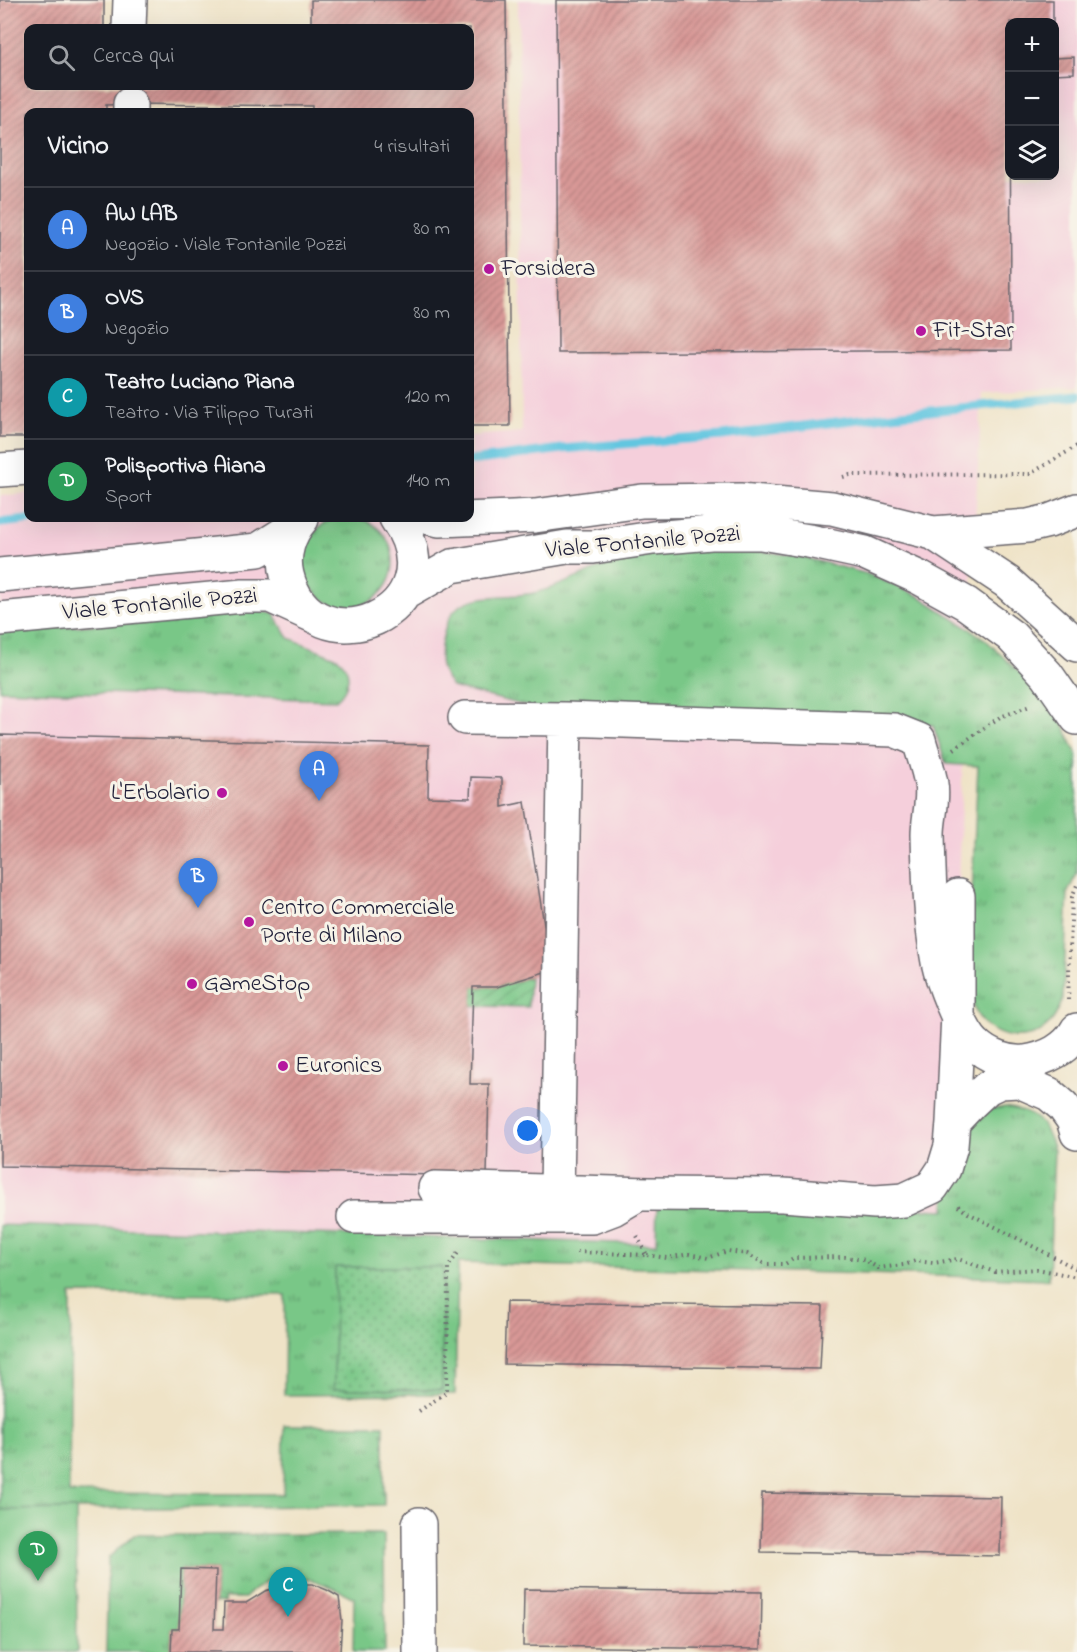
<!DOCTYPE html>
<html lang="it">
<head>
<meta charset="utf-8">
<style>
	body { margin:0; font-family:"Indie Flower",sans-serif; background:#20242c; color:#f1f3f6 }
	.controls { position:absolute; right:18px; top:18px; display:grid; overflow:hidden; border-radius:12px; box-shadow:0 6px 24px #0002 }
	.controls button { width:54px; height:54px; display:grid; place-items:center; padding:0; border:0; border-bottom:2px solid #363941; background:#171b24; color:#f1f3f6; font:30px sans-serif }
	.you { position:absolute; left:528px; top:1131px; width:21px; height:21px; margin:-15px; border:4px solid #fff; border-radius:50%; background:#1a73e8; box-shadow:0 0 0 9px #1a73e833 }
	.badge { display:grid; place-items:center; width:39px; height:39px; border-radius:50%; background:#d690ce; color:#fff; font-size:20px; font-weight:700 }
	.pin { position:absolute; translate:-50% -50px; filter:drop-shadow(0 2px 3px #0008) }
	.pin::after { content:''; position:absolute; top:32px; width:21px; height:18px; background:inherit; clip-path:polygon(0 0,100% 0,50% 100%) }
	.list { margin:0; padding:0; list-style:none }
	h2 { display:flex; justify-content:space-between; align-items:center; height:78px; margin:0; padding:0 24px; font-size:26px }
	h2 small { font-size:20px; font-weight:400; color:#9ea1a6 }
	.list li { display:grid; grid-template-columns:39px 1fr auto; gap:18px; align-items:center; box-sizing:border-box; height:84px; padding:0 24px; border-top:2px solid #363941 }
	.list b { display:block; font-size:22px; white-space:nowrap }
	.list p { margin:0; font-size:20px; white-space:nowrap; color:#9ea1a6 }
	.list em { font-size:20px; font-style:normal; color:#9ea1a6 }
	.icon { flex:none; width:33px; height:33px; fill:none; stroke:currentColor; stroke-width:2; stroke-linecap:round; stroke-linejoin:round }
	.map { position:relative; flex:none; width:1077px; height:1652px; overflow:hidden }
	.search { position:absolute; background:#171b24; box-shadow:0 6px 24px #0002; left:24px; top:24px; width:450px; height:66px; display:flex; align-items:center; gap:15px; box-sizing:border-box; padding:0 21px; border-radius:12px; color:#9ea1a6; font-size:22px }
	.panel { position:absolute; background:#171b24; box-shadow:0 6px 24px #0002; left:24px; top:108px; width:450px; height:414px; border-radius:12px }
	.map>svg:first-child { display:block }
</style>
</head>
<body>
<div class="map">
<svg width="1077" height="1652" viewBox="0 0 1077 1652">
	<defs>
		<pattern id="grass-tufts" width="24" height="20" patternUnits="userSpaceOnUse" patternTransform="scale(1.5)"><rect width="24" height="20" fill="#79c787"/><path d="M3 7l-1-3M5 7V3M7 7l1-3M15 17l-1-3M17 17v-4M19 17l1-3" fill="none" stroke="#63a170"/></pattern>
		<pattern id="park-dots" width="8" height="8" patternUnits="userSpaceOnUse" patternTransform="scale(1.5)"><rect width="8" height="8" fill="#79c787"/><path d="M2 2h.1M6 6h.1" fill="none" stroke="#63a170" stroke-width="1.8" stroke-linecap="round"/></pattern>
		<pattern id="garden-furrows" width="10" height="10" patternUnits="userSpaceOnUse" patternTransform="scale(1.5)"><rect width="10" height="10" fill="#79c787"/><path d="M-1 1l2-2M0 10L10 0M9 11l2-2" fill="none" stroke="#63a170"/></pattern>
		<pattern id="building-hatch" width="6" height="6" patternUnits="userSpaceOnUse" patternTransform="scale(1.5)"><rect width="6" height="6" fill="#d99997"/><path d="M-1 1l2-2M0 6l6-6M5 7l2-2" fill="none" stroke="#b07c7c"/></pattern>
	</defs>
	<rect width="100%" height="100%" fill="#f7f3e8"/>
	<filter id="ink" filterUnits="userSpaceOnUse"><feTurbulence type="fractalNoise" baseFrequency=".0167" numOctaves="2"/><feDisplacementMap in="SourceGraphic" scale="12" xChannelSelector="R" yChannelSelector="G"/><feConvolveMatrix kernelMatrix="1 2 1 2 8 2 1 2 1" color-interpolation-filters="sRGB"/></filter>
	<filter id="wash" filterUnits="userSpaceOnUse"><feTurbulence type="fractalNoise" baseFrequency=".008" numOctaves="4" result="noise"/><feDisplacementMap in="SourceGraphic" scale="24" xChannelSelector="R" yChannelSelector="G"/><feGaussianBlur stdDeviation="1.35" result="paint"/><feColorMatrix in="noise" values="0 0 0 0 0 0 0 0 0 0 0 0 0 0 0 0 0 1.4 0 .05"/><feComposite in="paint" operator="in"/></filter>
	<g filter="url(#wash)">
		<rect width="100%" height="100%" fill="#efe3c7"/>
		<path fill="#f5cfdb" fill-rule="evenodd" d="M518,0H1077V387L982,393L964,726L946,1210L657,1200L656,1244L0,1225V496L28,493V518H470V436L522,432ZM1010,22H1054V176H1010Z"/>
		<path fill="url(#grass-tufts)" stroke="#4e7461" stroke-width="1.5" d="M303 562a45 45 0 1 1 90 0a45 45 0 1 1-90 0Z
			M706,548L768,552L802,557L868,574L919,596L985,639L1045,698L1060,717L1077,755V873L1068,892L1063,998C1058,1014 1050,1029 1033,1035C1011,1042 984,1032 975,1010C969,993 972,972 971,955C971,892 975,829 978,766L946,764L933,725L561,712L538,709L452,687C447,680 443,675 441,667C438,650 445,617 458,607C476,593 512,598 534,593C564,586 591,570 620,560C646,551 678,551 706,548Z
			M239,606L274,614L289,638L338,658C353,670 350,688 336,700L0,690V631L155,621L182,618Z
			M1005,1107C1035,1112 1045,1121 1054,1150L1049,1279L458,1263L455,1394L284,1395L285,1295L71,1294L69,1493L283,1494L284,1425H384V1505L0,1510V1225L656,1244L657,1200L945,1210L947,1171L973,1120L988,1110Z
			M384,1534L385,1652H353L354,1598C317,1579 279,1562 245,1598H225L224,1603H215L216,1570L181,1569L179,1629H172L171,1652H106L108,1558L134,1535Z"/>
		<path fill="url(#park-dots)" stroke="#4e7461" stroke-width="1.5" d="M335,1267H443L442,1390L334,1389Z"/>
		<path fill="url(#garden-furrows)" stroke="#4e7461" stroke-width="1.5" d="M530,977L528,1007L472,1006L473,987H497Z"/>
		<path fill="#79c787" stroke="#4e7461" stroke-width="1.5" d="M76,1509L77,1652H0V1510Z"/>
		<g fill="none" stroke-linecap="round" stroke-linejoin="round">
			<path stroke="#62c6e0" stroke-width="9" d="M470,461L562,449L722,436L901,414L1077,396
				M0,523L44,518"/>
		</g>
		<g id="blocks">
			<path fill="url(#building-hatch)" d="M0,0H104V28H28V86H470V28H311V0H506L510,426H470V112H312V106L130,104L106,105V112H28V437H0Z
				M556,0H1053V22H1010L1011,350L558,353Z
				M1074,57V73L1054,74V58Z
				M0,735L429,745L428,797L470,798L471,777L502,778V807L525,802L551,970L497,987H473L470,1084H489L487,1176L0,1166Z
				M506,1302L823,1306L820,1369L504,1364Z
				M762,1493L1001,1497L1000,1556L761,1552Z
				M181,1569L216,1570L214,1629H223L224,1603H246L265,1591L288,1584H312L327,1590L339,1597L342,1620L340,1652H171L172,1629H179Z
				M524,1589L762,1592L761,1649L523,1646Z"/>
		</g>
	</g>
	<g filter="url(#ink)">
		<use href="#blocks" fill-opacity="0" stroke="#6a666c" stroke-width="1.5"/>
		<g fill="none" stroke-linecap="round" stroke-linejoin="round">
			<defs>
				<path id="minor" d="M129,28L130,0
					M130,104V112
					M0,470L28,468
					M430,518L440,520L535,516L642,501L740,500L832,508L933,533L1028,526L1049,521L1077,510
					M302,519C289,534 282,555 287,575C311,673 462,612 396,518
					M933,533L1007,582L1077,645
					M0,575L258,550L296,526
					M405,593L452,566L567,547H593L653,538L711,533H761L809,541L865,553L920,578L967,604L1011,636L1047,675L1077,718
					M0,619L243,596H270L316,617
					M465,718L565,719L894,730L919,740C923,755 929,770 931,784C934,800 928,818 928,834C929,876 930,920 938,962C942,981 961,1031 975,1044C987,1056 1008,1064 1025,1062C1046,1059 1067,1049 1077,1030
					M953,1122L958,1014V896
					M435,1188L649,1194L783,1195L875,1202L904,1200L932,1187L944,1169L951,1146L953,1122L971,1103L987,1088L1000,1082L1019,1081L1049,1094L1063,1106L1073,1120L1077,1133
					M557,1191L565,719
					M354,1217H592L613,1209L635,1196
					M419,1524L420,1652"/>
			</defs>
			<use href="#minor" stroke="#6a666c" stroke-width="36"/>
			<path stroke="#6a666c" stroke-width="4" stroke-dasharray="1.5 4.5" stroke-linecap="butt" d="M843,477L850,475L1030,474L1077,446
				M954,749L1000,717L1030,706
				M1068,1000L1072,897L1077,885
				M958,1206L968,1213L1077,1269
				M577,1252L647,1255L635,1232
				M647,1255L667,1258L689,1254L708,1258L728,1251L747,1254L765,1264H785L795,1258L845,1257L865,1260L878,1268L904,1265L916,1261L934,1263L958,1259L995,1272L1037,1269L1077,1277
				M419,1411L447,1392L448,1267L460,1250"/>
			<use href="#minor" stroke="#fff" stroke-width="33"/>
		</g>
	</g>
	<g fill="#b5179e" stroke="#f7f3e8" stroke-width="2">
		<circle cx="489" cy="269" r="6"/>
		<circle cx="921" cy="331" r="6"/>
		<circle cx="222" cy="793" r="6"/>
		<circle cx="249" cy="922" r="6"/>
		<circle cx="192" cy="984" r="6"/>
		<circle cx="283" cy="1066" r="6"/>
	</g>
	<g text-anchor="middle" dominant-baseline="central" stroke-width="6" stroke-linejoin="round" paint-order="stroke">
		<g font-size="24" fill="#22223b" stroke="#f7f3e8" text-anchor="start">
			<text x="501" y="269">Forsidera</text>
			<text x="933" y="331">Fit-Star</text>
			<text x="210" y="793" text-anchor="end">L'Erbolario</text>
			<text x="261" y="908">Centro Commerciale<tspan x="261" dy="28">Porte di Milano</tspan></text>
			<text x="204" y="984">GameStop</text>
			<text x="295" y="1066">Euronics</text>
		</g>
		<g font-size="24" fill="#22223b" stroke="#f7f3e8">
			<text transform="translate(643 543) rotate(-5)">Viale Fontanile Pozzi</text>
			<text transform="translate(160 605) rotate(-5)">Viale Fontanile Pozzi</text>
		</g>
	</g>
</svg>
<div class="controls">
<button>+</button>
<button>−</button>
<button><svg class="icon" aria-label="layers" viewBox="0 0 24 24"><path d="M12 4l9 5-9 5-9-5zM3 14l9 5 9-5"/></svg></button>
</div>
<div class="you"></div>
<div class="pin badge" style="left:319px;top:801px;background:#3f7fe0">A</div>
<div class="pin badge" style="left:198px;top:908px;background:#3f7fe0">B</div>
<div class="pin badge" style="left:288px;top:1617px;background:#0f9aa8">C</div>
<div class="pin badge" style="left:38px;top:1581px;background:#2e9e5b">D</div>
<div class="search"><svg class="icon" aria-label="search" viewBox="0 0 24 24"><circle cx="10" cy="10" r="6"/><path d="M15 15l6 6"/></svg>Cerca qui</div>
<section class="panel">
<h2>Vicino<small>4 risultati</small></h2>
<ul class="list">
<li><span class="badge" style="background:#3f7fe0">A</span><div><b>AW LAB</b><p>Negozio · Viale Fontanile Pozzi</p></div><em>80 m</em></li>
<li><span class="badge" style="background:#3f7fe0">B</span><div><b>OVS</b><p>Negozio</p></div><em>80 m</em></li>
<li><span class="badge" style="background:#0f9aa8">C</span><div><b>Teatro Luciano Piana</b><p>Teatro · Via Filippo Turati</p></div><em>120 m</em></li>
<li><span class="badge" style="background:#2e9e5b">D</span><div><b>Polisportiva Aiana</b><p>Sport</p></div><em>140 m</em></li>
</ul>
</section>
</div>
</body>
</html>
